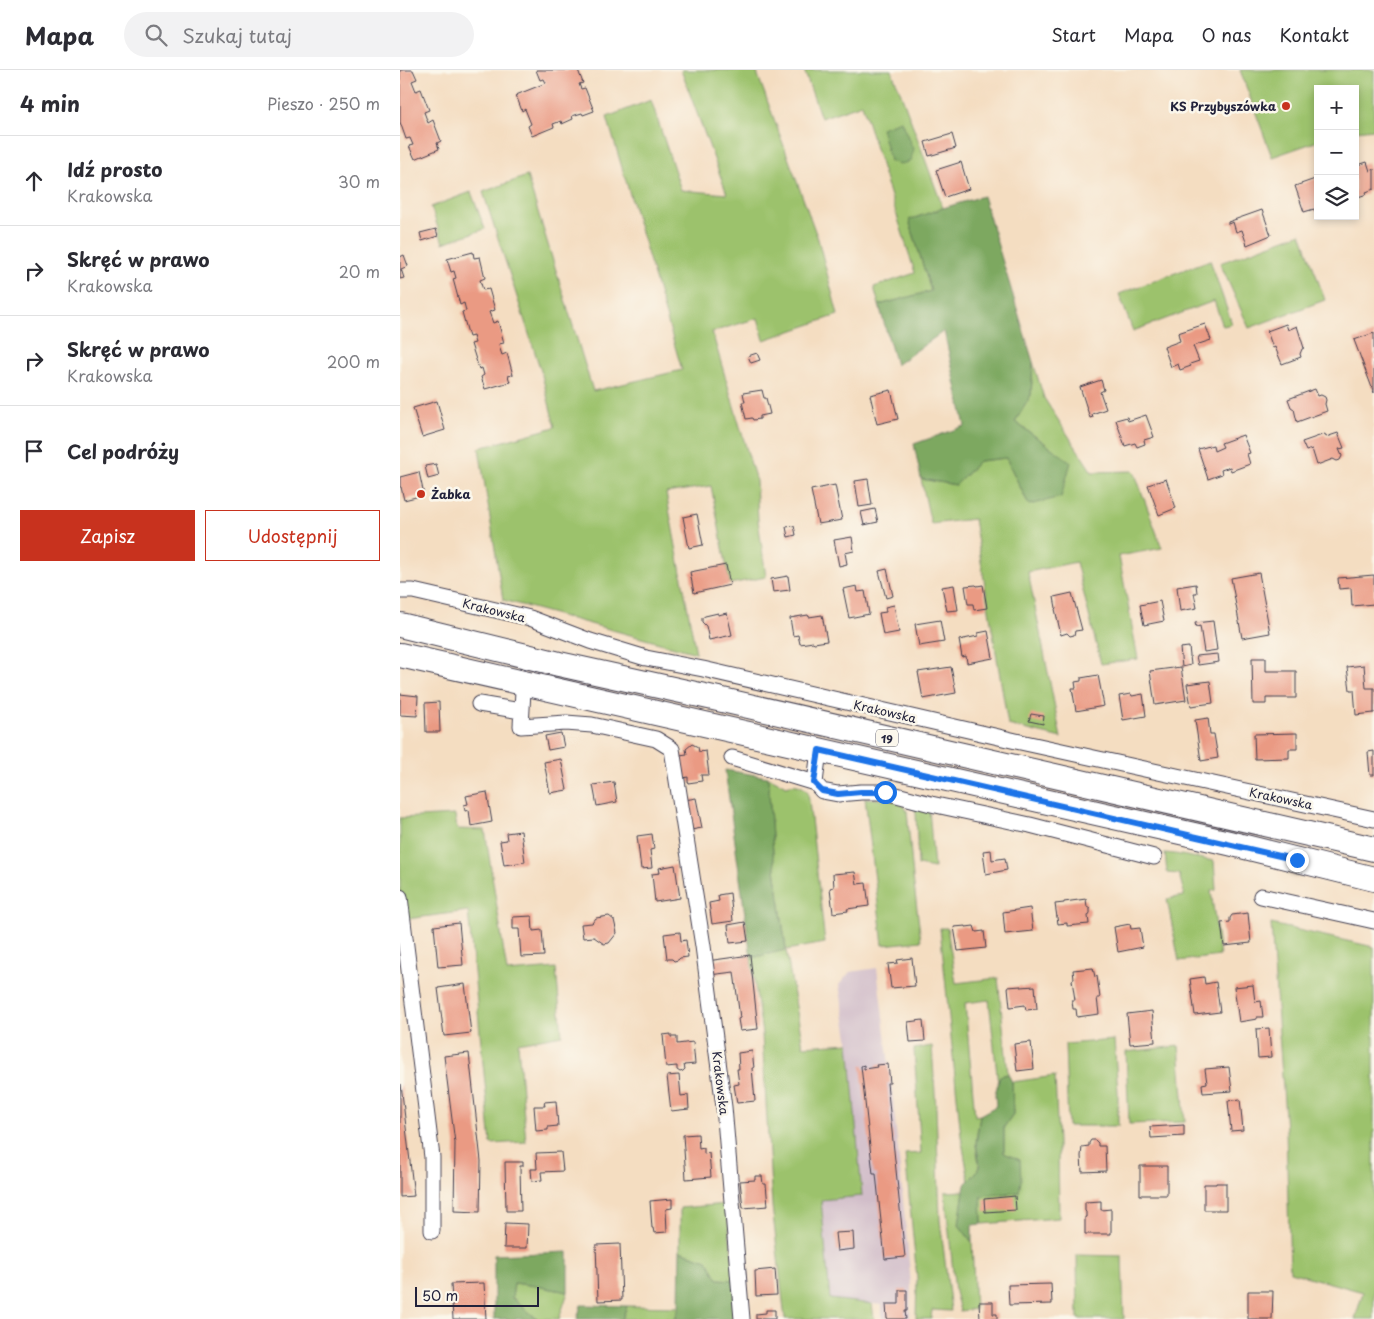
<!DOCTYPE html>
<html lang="pl">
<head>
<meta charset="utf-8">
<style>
	body { margin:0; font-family:"Playpen Sans",sans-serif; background:#f2f2f3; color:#2b2b33 }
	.controls { position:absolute; right:15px; top:15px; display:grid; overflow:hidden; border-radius:0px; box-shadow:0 2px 8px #0003 }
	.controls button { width:45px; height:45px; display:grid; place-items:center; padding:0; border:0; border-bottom:1px solid #e1e1e2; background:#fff; color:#2b2b33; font:25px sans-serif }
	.scale { position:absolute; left:15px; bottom:12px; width:124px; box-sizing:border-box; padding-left:5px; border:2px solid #22223b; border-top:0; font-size:14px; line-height:18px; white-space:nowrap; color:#22223b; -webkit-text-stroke:4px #fbf7ec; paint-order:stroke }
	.stop { position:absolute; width:15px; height:15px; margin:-11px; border:4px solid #1a73e8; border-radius:50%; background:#fff }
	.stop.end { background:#1a73e8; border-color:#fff; box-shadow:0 1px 5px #0008 }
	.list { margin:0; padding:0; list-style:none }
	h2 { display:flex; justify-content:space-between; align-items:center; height:65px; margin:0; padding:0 20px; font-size:21px }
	h2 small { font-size:16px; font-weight:400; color:#7c7c81 }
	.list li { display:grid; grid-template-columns:32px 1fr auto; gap:15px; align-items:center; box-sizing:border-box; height:90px; padding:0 20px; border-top:1px solid #e1e1e2 }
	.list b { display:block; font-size:19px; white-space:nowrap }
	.list p { margin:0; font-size:16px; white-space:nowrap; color:#7c7c81 }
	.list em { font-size:16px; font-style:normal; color:#7c7c81 }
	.actions { display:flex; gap:10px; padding:15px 20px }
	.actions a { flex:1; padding:11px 0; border:1px solid #c8321e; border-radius:0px; text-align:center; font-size:18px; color:#c8321e }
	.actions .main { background:#c8321e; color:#fff }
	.icon { flex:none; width:28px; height:28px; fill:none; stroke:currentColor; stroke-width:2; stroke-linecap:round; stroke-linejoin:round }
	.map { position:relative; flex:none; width:974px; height:1249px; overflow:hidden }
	header { display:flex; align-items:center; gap:30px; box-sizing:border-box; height:70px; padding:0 25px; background:#fff; border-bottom:1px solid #e1e1e2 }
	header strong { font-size:24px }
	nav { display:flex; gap:28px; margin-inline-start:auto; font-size:18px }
	.search { width:350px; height:45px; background:#f2f2f3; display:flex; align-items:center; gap:12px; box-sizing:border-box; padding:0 18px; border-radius:28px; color:#7c7c81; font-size:19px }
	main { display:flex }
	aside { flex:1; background:#fff }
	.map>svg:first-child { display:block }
</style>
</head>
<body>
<header>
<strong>Mapa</strong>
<div class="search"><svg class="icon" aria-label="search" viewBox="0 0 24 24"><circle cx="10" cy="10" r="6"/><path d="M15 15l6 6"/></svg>Szukaj tutaj</div>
<nav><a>Start</a><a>Mapa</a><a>O nas</a><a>Kontakt</a></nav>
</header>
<main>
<aside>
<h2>4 min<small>Pieszo · 250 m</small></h2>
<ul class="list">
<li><svg class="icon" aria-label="ahead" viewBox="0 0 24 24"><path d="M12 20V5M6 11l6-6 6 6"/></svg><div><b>Idź prosto</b><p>Krakowska</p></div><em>30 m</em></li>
<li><svg class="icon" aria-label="right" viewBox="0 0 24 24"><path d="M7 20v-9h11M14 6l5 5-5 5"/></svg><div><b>Skręć w prawo</b><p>Krakowska</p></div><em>20 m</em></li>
<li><svg class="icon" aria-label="right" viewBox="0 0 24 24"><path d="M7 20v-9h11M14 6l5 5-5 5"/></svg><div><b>Skręć w prawo</b><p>Krakowska</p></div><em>200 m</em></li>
<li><svg class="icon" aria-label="arrive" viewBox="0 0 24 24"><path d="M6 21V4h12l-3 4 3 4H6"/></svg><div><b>Cel podróży</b></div></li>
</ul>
<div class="actions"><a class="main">Zapisz</a><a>Udostępnij</a></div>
</aside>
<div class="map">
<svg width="974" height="1249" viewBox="0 0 974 1249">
	<rect width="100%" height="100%" fill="#fbf7ec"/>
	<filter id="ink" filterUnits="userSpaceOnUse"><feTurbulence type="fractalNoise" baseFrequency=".02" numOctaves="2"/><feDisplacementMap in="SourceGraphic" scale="10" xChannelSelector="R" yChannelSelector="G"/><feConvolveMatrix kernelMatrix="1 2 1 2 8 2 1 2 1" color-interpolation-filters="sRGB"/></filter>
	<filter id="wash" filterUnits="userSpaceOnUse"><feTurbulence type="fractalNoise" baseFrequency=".0096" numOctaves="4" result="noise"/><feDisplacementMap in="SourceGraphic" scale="20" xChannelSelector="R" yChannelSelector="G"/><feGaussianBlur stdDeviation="1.12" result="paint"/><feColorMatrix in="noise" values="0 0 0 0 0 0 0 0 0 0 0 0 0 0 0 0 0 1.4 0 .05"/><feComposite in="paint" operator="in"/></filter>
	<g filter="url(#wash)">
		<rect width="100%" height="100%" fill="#f4ddc1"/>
		<path fill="#d1bdc9" d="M477,898L492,1020L507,1171L511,1215L510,1249H482V1235L430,1229L421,1130L462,1126L449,973L439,915L450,902Z"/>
		<path fill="#9cc26c" stroke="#5f7254" d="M281,0H356L418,169L438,245L364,270L358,248L312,262L356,411L358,450L366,507L330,514L311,416L266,423L296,583L103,530L79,378L155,357L141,301L83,122L127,106L193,321L282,300L207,47L251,30L281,120L327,124Z
			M404,0H491L500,21L543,138L509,150L531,221L479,235L474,217L515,203L462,34L421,48Z
			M840,0H974V59L955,61V19H918V71L872,87Z
			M71,122L85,159L43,173L31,137Z
			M901,163L925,230L849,258L820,193Z
			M810,190L832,254L823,256L814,231L733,261L719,224Z
			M633,292L644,328L692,402L734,401L762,478L719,486L738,589L701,594L676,492L628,502L661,668L608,655L574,449L531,454L521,409L556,415L579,391L606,388L629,435L646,374L615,352L631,325Z
			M368,707L386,716C396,713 402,715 408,722L425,873L386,880L403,976L449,973L462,1126L421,1130L430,1229L472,1234L474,1249H385L372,1136L362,964L351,888L386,879L373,783Z
			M465,728L493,730L502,732L507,741L513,807L521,871L483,875Z
			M514,736L529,739L534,798L518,795L516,743Z
			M55,745L57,759L85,760L107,902L156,898L162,965L118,973L126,1072L91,1074L68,841L0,850V748Z
			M765,783L775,784L814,791L816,820L811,821L820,886L779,891L767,829L784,826V823L779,804L767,803Z
			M871,854L974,877V1249H955L963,1222L890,1202L886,1060Z
			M540,858H547L556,913L598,908L608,1004L600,1006L598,1014L589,930L565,933L575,1046L580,1045C579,1054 576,1065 576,1074C577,1093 585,1095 569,1111L561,1066Z
			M714,970L718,1022V1056H668L665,974Z
			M532,976L536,1038L540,1150L551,1241L532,1240L531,1249H516L517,1208L505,1084L521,1083L514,979Z
			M779,976L785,1052L729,1054L726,982Z
			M655,1006L658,1073L659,1148L582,1154L581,1126L619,1122L604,1083V1057L613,1044L612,1012Z
			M564,1121L559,1155L572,1172L575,1239L560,1241L555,1222L545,1122Z
			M326,1134L335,1210L318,1209L307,1190L280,1181V1138Z
			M677,1185L722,1186L724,1249H678Z
			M114,1213L136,1216L168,1222L159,1249H137L112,1227Z
			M227,1236L279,1237L275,1249H222Z"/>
		<path fill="#7da860" stroke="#50654e" d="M501,51L513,79L511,91L501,94L490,91L481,58Z
			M583,126L633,292L631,325L615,352L671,392L661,427L629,435L606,388L579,391L556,415L521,409L514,374L565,356L544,261L496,295L479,235L531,221L509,150L543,138Z
			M325,700L368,707L373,783L386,880L351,888Z
			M608,1004L612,1012L613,1044L604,1057V1083L620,1090L621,1111L619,1122L581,1126L582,1154L572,1155V1172L559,1155L565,1114L575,1104L580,1096L576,1074L580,1045L596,1036L595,1024L600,1006Z
			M280,1181L307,1190L318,1209L335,1210L336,1249H275L279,1237Z
			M168,1182V1222L136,1216L114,1213L112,1228L137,1249H94V1185Z
			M181,1235L227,1236L222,1249H177Z"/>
		<g id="blocks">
			<path fill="#ea9a83" d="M0,0H13L17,9L12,11L16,21L21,19L29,40L24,42L28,53L33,50L41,71L37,73L39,79L15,89L9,76L13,75L10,68L6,69L0,52Z
				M136,0H178L183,13L179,14L181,19L185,18L194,41L183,45L182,43L172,46L173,49L162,54L161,51L153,54L154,57L132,66L128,56L131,54L125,39L122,41L116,25L146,13L144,9L140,10Z
				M552,64L556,78L529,86L525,72Z
				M561,92L569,119L545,127L536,100Z
				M967,92L970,101L974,99V119L966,122L967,124L955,128V96Z
				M918,108V140L915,142L914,139L904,142L895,116Z
				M862,140L871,165L847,175L842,160L836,162L833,152L828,154V152Z
				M36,159L38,166L22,171L20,163Z
				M73,182L74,188L80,187L85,208L80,210L83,220L89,219L95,240L89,242L93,253L98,251L104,273L99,274L100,279L102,285L107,283L113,305L108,306L110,312L85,319L81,307L84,305L82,298L79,299L71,274L75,273L73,266L69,267L62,242L66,241L64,233L60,235L53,209L56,208L54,201L51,202L47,189Z
				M4,185L8,196L1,199L4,208L0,209V187Z
				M805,254L811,270L793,276L799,291L790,294L791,296L780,300L778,294L771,297L764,277L780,271L778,263Z
				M886,254L888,260L897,256L904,278L902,279L900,284L901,287L882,294L875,277L873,278L867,261Z
				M974,263V323L954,270Z
				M357,283L360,290L351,293L348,286Z
				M701,310L704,320L700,322L706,339L692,344L693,347L690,348L680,317Z
				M915,319L918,326L921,325L925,327L926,330L925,334L927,341L897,352L894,339L891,337L888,329Z
				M362,320L364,328H366L370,344L360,346V349L353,350L352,348L346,349L342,332H345L343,323Z
				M491,320L498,349L477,354L470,325Z
				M37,331L45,360L22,367L13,338Z
				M746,345L754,367L744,370L745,374L737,377L735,373L725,376L716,350L727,347L728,351Z
				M938,363L944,378L939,379L942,386L940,390L937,391L933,389L917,395L912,379L906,381L902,372L925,364L926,367Z
				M843,365L850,383L847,384L850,394L831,401L830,397L821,400L822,404L808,409L798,379L813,375L814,381L823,377L821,373Z
				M36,394L39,406L28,409L25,396Z
				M19,402L24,425L4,430L1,417H0V407Z
				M468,409L472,435L459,437L455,411Z
				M766,409L776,438L759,445L748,415Z
				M435,415L442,450L418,454L411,420Z
				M475,439L478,452L464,455L461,442Z
				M297,444L303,475L289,478L283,447Z
				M394,456L396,465L388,467L386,457Z
				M452,467L454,481L445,483L447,494L439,496L434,470Z
				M326,495L330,515L294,523L290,502Z
				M487,499L493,526L486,528L479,501Z
				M859,503L870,563L842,568L831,508Z
				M974,505V534L952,536L951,518L939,519L938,508Z
				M388,506L390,520L373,522L371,509Z
				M796,514L797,523H794L797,538L780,541L777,517Z
				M554,515L558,540L547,541L542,517Z
				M576,515L577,516L583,515L587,538L574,540L573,534H568L565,516Z
				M457,516L458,522L465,521L469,544L449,548L443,519Z
				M672,523L682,560L675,561L674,565L670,566L667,563L661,565L655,539L656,538L654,527Z
				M760,531L764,551L744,555L740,535Z
				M494,535L499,562L483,565L479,543L486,542L485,537Z
				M318,543V545L327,543L332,565L309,570L306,556L302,552V548L305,546Z
				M408,545L409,547L422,545L427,571L414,573L413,572L400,574L398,565L393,566L390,548Z
				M540,550L544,572L519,576L515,554Z
				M813,551L817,580L804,582L800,556L796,557L795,553Z
				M588,561L593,588L567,593L566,586L562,587L559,570L578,566V563Z
				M789,577L791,595L782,597L780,578Z
				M818,584L819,592L798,595L796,586Z
				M852,588H866V601H896V628H866V634H853Z
				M964,595L966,618H974V643L956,645L954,620H950L947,597Z
				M551,597L556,623L523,629L518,602Z
				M781,597L786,630L755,635L750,601Z
				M698,605L704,636L676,641L672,618H676L675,612L681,611V608Z
				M810,611L813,633L791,636L787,614Z
				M0,624L18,626L17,646L0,645Z
				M731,624L732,626L743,624L746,646L723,650L719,626Z
				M39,632L40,662H26L25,633Z
				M631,644L644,646L643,654L629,651Z
				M808,648L810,664H814L818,688L801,691L795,650Z
				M161,663L164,677L148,680L145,666Z
				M897,663V679H889V688L855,689L854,664Z
				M292,674L298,677L299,682L306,681L309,705H301L302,711L288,713V707L283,708L280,685L287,684L286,679Z
				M974,681V705H970L968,682Z
				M161,689L167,720L150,723L144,692Z
				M214,712L217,732L197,736L193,715Z
				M87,722L92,752L71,756L69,740L65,741L64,735L68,734L66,726Z
				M296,728L302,758L291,760L285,730Z
				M121,761L125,792L104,795L100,771L107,770L106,763Z
				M252,764L254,779L250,780L252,798L241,799L237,766Z
				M591,780L592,790L605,788L607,800L586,804L583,781Z
				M275,795L280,828L255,832L252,804L260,803L259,798Z
				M455,802L457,814L466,813L469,836L447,839L448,841L433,843L430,818L434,817L433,804Z
				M330,823L333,851L312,854L309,833L319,831L318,825Z
				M686,829L687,837L690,839V843L688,846L689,854L667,856V853L658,854L655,834L664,833V832Z
				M630,838L633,861L605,864L603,842Z
				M848,843L851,873L824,876L821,853L830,852V848L832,845Z
				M132,846L133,861L142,860L144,886L121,887L119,859H113V847Z
				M209,846L214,850L217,863L209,873L204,874L194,867L183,868L181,854L192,853L196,848Z
				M345,852L348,871L330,873L328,855Z
				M59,853L63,895L38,897L34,856Z
				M730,854L731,859L740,858L743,877L718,882L714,857Z
				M566,856V857L574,856L576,862L584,861L586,878L558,881L554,857Z
				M280,862L281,871L286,870L288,887L280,888L278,890L274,891L272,889H267L264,864Z
				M350,885L358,959L340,961L338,949L340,948L334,902L309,905L307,891Z
				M512,888L515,916L491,918L488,894L498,893L497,890Z
				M693,898L695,907L697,906L700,928H697L699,944L677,947L676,939H673L672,930H675L672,910L674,909L673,900Z
				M804,907L805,914L816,912L820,942L795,945L790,909Z
				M65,914L71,963L44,966L38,918Z
				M853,915L855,932L861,931L863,947H857V949L839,952L834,917Z
				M621,916V917L635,916L637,939L626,940L625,935L610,937L608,917Z
				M752,941L755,972L730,974L727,944Z
				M523,950L525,971L510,972L508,952Z
				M869,958L871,987L858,988L856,959Z
				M271,964V967H277V974L293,972L295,994L284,995L285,999L283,1001L280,1002L277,1000V996L266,997L263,965Z
				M631,972L634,999L617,1001L614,974Z
				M352,981L354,998H352L355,1031L337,1033L334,1015L339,1014L337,999H339L338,983Z
				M69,983L81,1091L80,1142L54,1141L55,1073L44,986Z
				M488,994L490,1013H487L505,1187L485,1189L476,1104H473L461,996L464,995V999L477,997L476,995Z
				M829,997L832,1021L803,1023L802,1014L807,1013L805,999Z
				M279,1005L281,1026L288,1025L289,1039L271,1041L267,1006Z
				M1,1014L14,1126L0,1127V1015Z
				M840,1029L843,1060L831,1061L828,1031Z
				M156,1031L158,1056L148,1057V1060L136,1061L134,1036H145L144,1032Z
				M784,1055V1066L751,1068L750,1057Z
				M298,1064L299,1079L304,1078V1084L309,1083L311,1107L286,1109L283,1065Z
				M691,1070H695L698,1073V1076H705L706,1101L682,1102L681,1086L682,1077L689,1076V1073Z
				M161,1082L163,1101L141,1102L142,1110L132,1111L131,1099H137L136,1083Z
				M105,1092H123V1096H120L121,1141H106Z
				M740,1096H767V1125H740Z
				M355,1106H362L363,1114H366L368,1136L343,1138L340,1111L355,1110Z
				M816,1113H826V1140H804V1114H816Z
				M615,1126L616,1140L585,1142L584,1129Z
				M272,1129V1138L266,1139L267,1162L254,1163L253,1158H252L250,1131Z
				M701,1131V1140L711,1139V1164H685V1147H686V1142L685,1141V1132Z
				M105,1153L128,1154L127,1178H104Z
				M453,1162L454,1179L437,1181L435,1163Z
				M220,1174L222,1230L198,1231L196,1175Z
				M375,1199L377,1225L356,1226L355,1201Z
				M84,1213L86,1249H53L51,1214Z
				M651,1214L652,1234L609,1235L608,1215Z
				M499,1220H507V1241H505L506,1249H487L486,1234H499Z
				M848,1221H873L872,1249H848Z
				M579,1232H593V1244H597V1249H580Z
				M366,1240H375V1249H356V1244L366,1243Z"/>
		</g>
	</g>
	<g filter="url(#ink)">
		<use href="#blocks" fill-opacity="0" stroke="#423e4f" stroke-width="1"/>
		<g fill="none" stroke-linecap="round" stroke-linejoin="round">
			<defs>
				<path id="street" d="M0,521H13L130,548L190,571L246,588L303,599L616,671L974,749
					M126,613L123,621L121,656L166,653L192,655L256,669L272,679L303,876L324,1037L342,1249
					M79,634L121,641
					M419,680L415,713L422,721L438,724L461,722H485L531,734L630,755L754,787
					M332,688L415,713
					M861,826L974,851
					M0,827L32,1087V1161"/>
				<path id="primary" d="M0,555L159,594L318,629L974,779
					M0,585L829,773L974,809"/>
			</defs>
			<use href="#street" stroke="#423e4f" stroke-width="17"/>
			<use href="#primary" stroke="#423e4f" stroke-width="26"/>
			<use href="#street" stroke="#fff" stroke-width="15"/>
			<use href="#primary" stroke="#fff" stroke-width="24"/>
		</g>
	</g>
	<g fill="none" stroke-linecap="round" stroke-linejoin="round" filter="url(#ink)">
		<path stroke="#1a73e8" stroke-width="6" d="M485,722H461L438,724L422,721L414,713L419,680L897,790"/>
	</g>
	<g fill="#c8321e" stroke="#fbf7ec" stroke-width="2">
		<circle cx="886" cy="36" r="5"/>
		<circle cx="21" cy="424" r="5"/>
	</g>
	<g text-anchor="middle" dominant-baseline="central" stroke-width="5" stroke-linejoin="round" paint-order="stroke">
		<rect fill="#fbf7ec" stroke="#636270" stroke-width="1" x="476" y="659.5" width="22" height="17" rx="4"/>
		<g font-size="11" font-weight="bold" fill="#22223b">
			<text x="487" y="668">19</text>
		</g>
		<g font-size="12" font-weight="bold" fill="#22223b" stroke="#fbf7ec" text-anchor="end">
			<text x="876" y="36">KS Przybyszówka</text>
			<text x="31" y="424" text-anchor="start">Żabka</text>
		</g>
		<g font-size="12" fill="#22223b" stroke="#fbf7ec">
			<text transform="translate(94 540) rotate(14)">Krakowska</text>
			<text transform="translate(485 641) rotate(13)">Krakowska</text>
			<text transform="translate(881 728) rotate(12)">Krakowska</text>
			<text transform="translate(321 1013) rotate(83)">Krakowska</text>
		</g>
	</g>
</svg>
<div class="controls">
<button>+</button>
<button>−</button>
<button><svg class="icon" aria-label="layers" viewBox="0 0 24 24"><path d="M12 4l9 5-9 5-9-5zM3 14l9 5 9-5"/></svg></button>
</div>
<div class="scale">50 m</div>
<div class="stop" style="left:485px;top:722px"></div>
<div class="stop end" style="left:897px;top:790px"></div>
</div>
</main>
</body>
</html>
